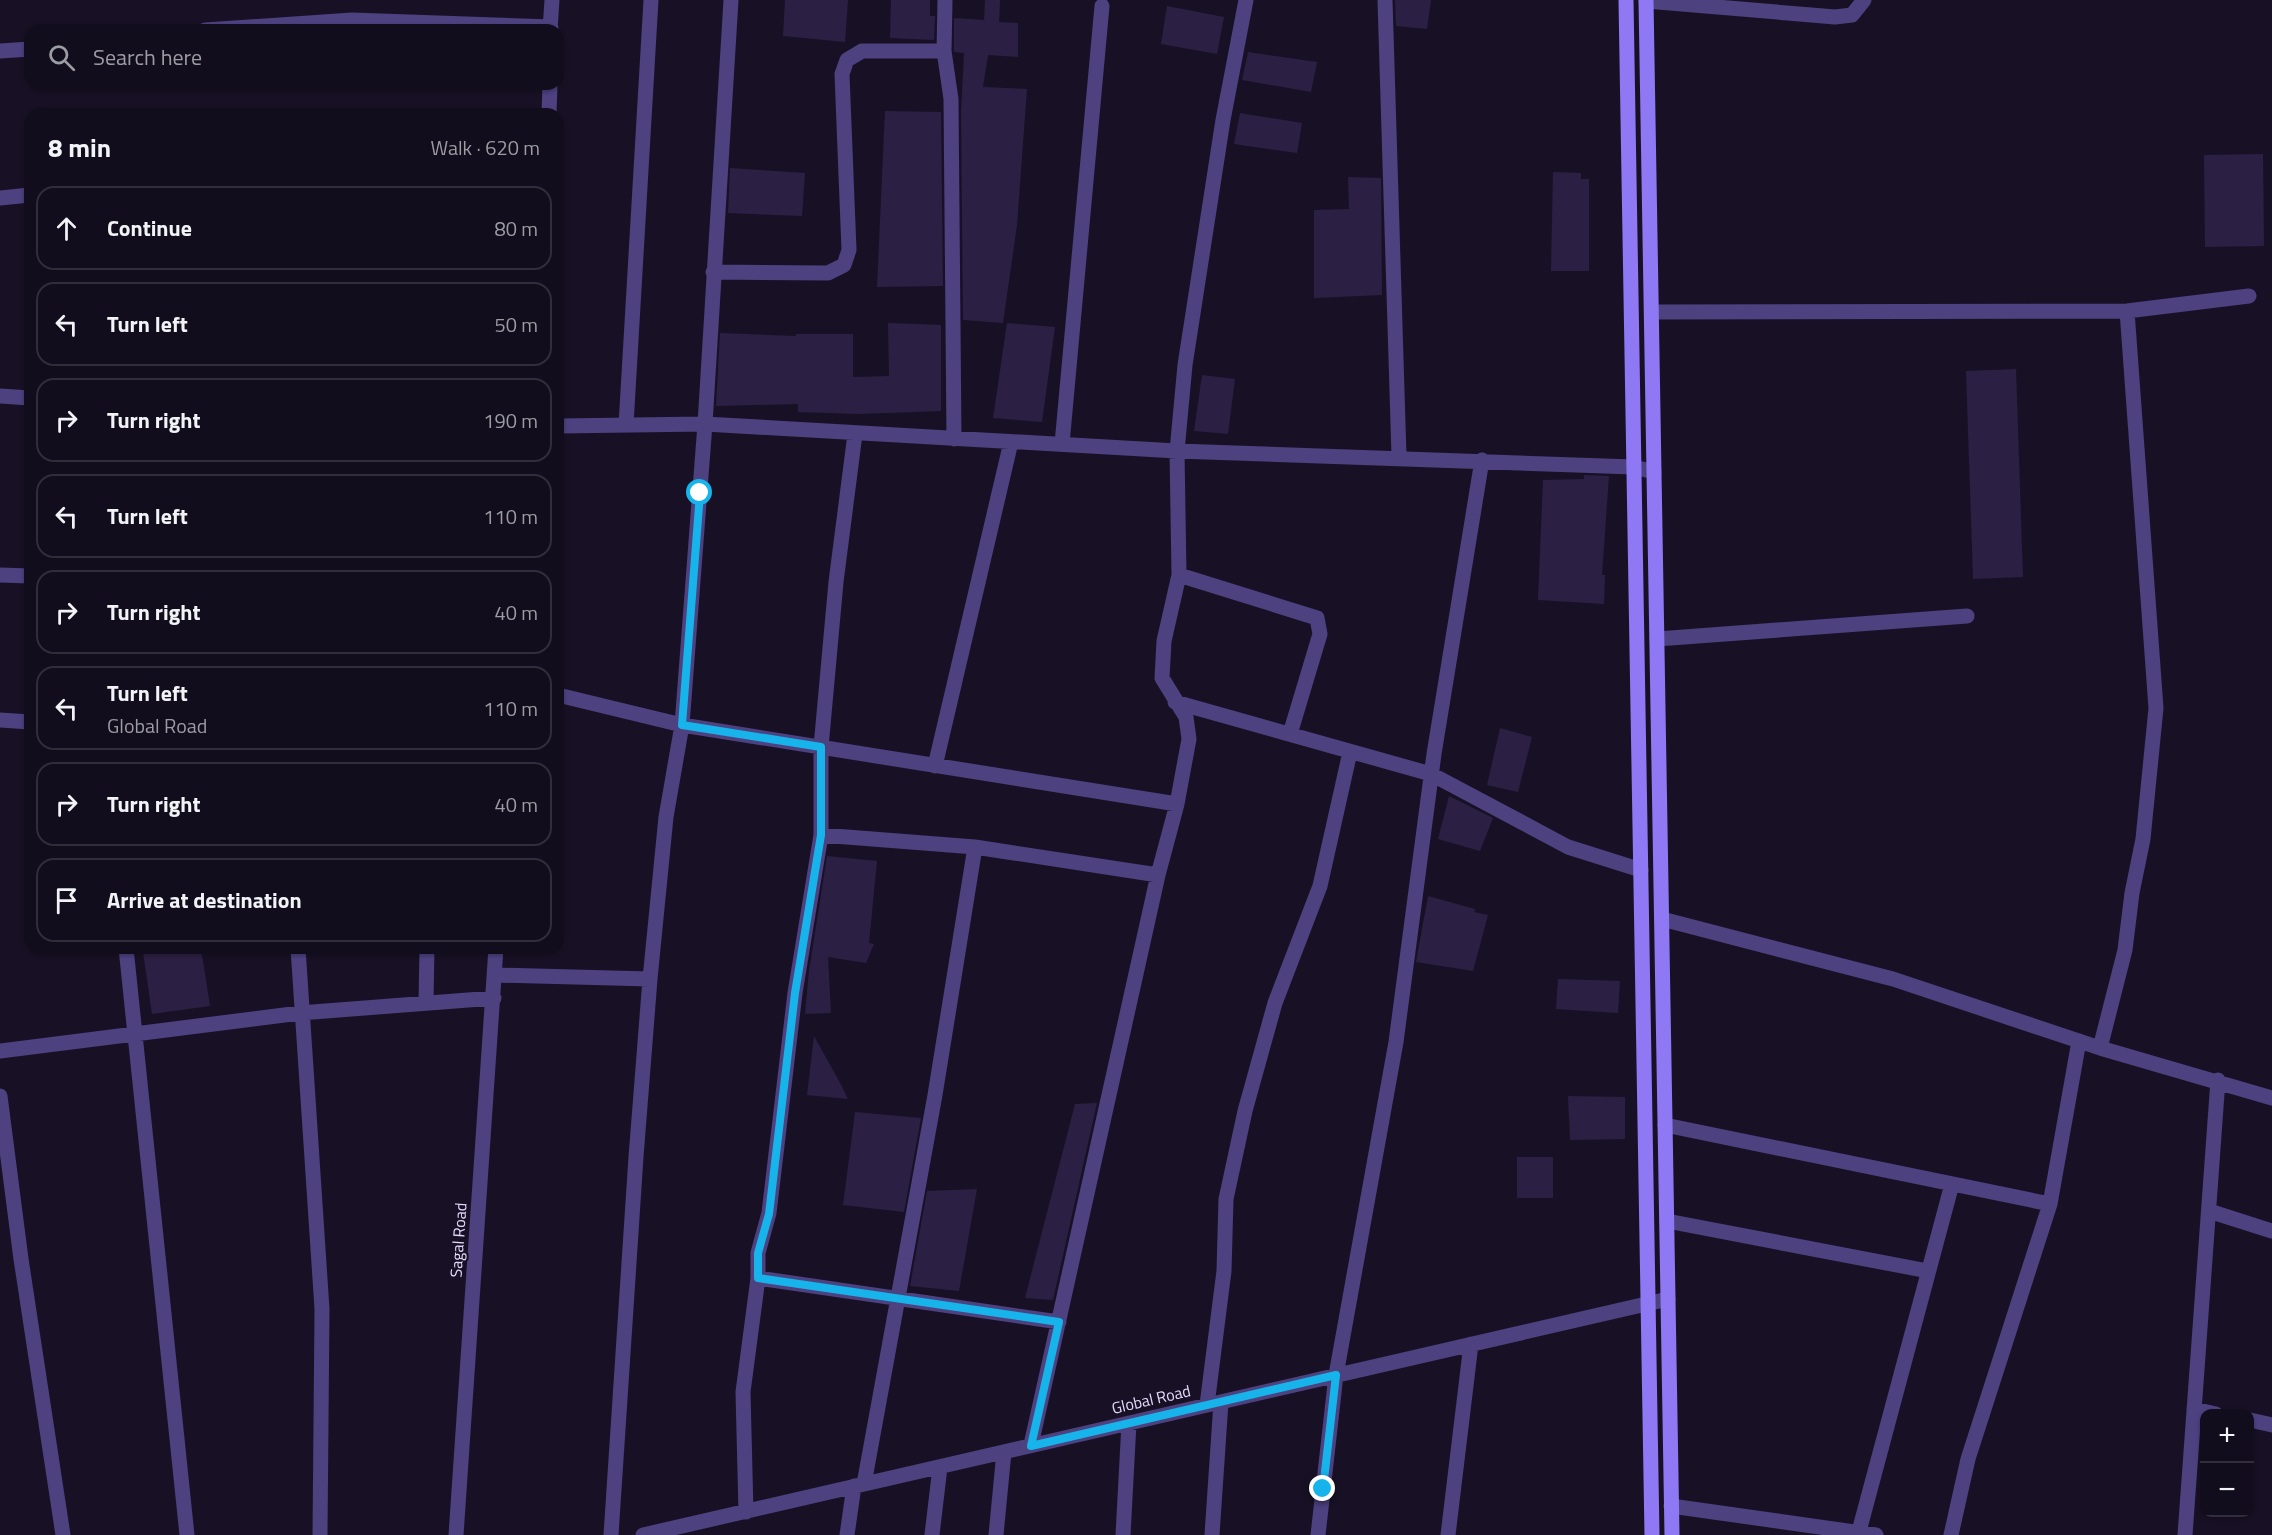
<!DOCTYPE html>
<html lang="en">
<head>
<meta charset="utf-8">
<style>
	body { margin:0; font-family:"Titillium Web",sans-serif; background:#1f1b29; color:#f1f3f6 }
	.controls { position:absolute; right:18px; bottom:18px; display:grid; overflow:hidden; border-radius:12px; box-shadow:0 2px 4px #0004 }
	.controls button { width:54px; height:54px; display:grid; place-items:center; padding:0; border:0; border-bottom:2px solid #312d3b; background:#120d1c; color:#f1f3f6; font:30px sans-serif }
	.stop { position:absolute; width:18px; height:18px; margin:-14px; border:4px solid #16b4ea; border-radius:50%; background:#fff }
	.stop.end { background:#16b4ea; border-color:#fff; box-shadow:0 2px 6px #0008 }
	.list { margin:0; padding:0; list-style:none }
	h2 { display:flex; justify-content:space-between; align-items:center; height:78px; margin:0; padding:0 24px; font-size:26px }
	h2 small { font-size:20px; font-weight:400; color:#9c9ca3 }
	.list li { display:grid; grid-template-columns:39px 1fr auto; gap:18px; align-items:center; box-sizing:border-box; height:84px; margin:0 12px 12px; padding:0 12px; border:2px solid #312d3b; border-radius:18px }
	.list b { display:block; font-size:22px; white-space:nowrap }
	.list p { margin:0; font-size:20px; white-space:nowrap; color:#9c9ca3 }
	.list em { font-size:20px; font-style:normal; color:#9c9ca3 }
	.icon { flex:none; width:33px; height:33px; fill:none; stroke:currentColor; stroke-width:2; stroke-linecap:round; stroke-linejoin:round }
	.map { position:relative; flex:none; width:2272px; height:1535px; overflow:hidden }
	.search { position:absolute; background:#120d1c; box-shadow:0 2px 4px #0004; left:24px; top:24px; width:540px; height:66px; display:flex; align-items:center; gap:15px; box-sizing:border-box; padding:0 21px; border-radius:18px; color:#9c9ca3; font-size:22px }
	.panel { position:absolute; background:#120d1c; box-shadow:0 2px 4px #0004; left:24px; top:108px; width:540px; height:846px; border-radius:18px }
	.map>svg:first-child { display:block }
</style>
</head>
<body>
<div class="map">
<svg width="2272" height="1535" viewBox="0 0 2272 1535">
	<rect width="100%" height="100%" fill="#181125"/>
	<path fill="#2c1f44" d="M785,0H848L845,42L783,36Z
		M891,0H930V16H935L934,40L890,38Z
		M985,0H1000L999,22L1018,23V57L988,55L983,87L1027,89L1017,225L1003,323L963,320L961,112L964,53L954,52V18L984,20Z
		M1395,0H1431L1427,29L1396,26Z
		M1167,6L1224,17L1217,54L1161,44Z
		M1248,52L1317,62L1311,92L1242,80Z
		M885,111L941,112L943,286L877,287Z
		M1240,113L1302,123L1297,153L1234,144Z
		M2263,154L2264,246L2205,247L2204,155Z
		M730,168L805,173L802,216L728,213Z
		M1553,172L1581,173V179H1589V271H1551Z
		M1348,177L1381,178L1382,295L1314,298V210L1349,209Z
		M888,323L941,325V411L858,414L798,412V404L716,406L720,333L796,336V334H853V377L889,376Z
		M1007,323L1055,327L1042,422L993,418Z
		M2016,369L2023,577L1973,579L1966,371Z
		M1202,375L1235,379L1228,434L1194,431Z
		M1584,475L1609,476L1602,575H1605L1604,604L1538,600L1543,480L1584,479Z
		M1500,728L1532,737L1518,792L1487,785Z
		M1449,796L1493,818L1480,851L1438,839Z
		M827,856L877,861L869,943L874,944L866,963L828,957L831,1013L805,1014L809,971Z
		M1428,896L1475,909L1474,912L1488,915L1473,971L1416,962Z
		M169,948H201L210,1006L152,1014L143,952Z
		M1558,979L1620,981L1618,1013L1556,1009Z
		M814,1036L839,1081L848,1099L807,1095Z
		M1568,1096L1625,1097V1139L1570,1140Z
		M1097,1103L1053,1300L1025,1298L1075,1104Z
		M855,1112L921,1118L904,1212L843,1205Z
		M1517,1157H1553V1198H1517Z
		M977,1189L959,1291L910,1286L927,1191Z"/>
	<g fill="none" stroke-linecap="round" stroke-linejoin="round">
		<path stroke="#4d4180" stroke-width="15" d="M945,0L944,51L951,99L954,439
			M1385,0L1399,456
			M1646,1L1835,17L1852,15L1864,0
			M205,30L352,20L551,27
			M550,30L552,0
			M0,51L30,49
			M549,114L550,84
			M0,198L30,195
			M713,272L828,273L844,265L849,250L842,74L847,60L862,51H944
			M1652,312L2127,311L2249,296
			M0,396L30,398
			M626,425L651,0
			M558,426L705,424L1177,451L1634,467L1654,472
			M1062,444L1102,6
			M0,575L30,576
			M1179,575L1317,618L1320,634L1290,734
			M1657,639L1967,616
			M558,695L682,725L1177,804
			M1175,702L1431,774L1568,847L1641,870
			M0,720L30,722
			M935,766L1011,442
			M821,835L975,847L1158,875
			M1662,919L1893,979L2100,1048L2272,1098
			M126,948L187,1535
			M298,948L322,1309L320,1535
			M495,975L650,979
			M426,1002L427,948
			M2100,1048L2125,950L2132,893L2143,839L2156,708L2127,311
			M0,1051L300,1013L494,998
			M0,1096L21,1259L63,1535
			M1665,1125L2050,1204
			M2209,1211L2272,1231
			M1667,1221L1928,1271
			M758,1278L1059,1322
			M1207,1405L1224,1271L1226,1199L1245,1111L1275,1003L1320,886L1350,752
			M2194,1409L2216,1414
			M2250,1420L2272,1425
			M1031,1445L1158,875L1177,804L1189,739L1186,717L1162,678L1164,641L1179,575L1177,451L1185,365L1223,120L1246,0
			M864,1484L935,1095L975,847
			M1671,1506L1876,1535
			M746,1512L743,1392L758,1278V1253L769,1213L795,993L821,835V747L836,582L855,434
			M456,1535L496,948
			M611,1535L636,1157L650,979L666,817L682,725L705,424L731,0
			M643,1535L1668,1299
			M847,1535L854,1486
			M932,1535L940,1467
			M996,1535L1004,1452
			M1123,1535L1129,1423
			M1212,1535L1221,1402
			M1318,1535L1336,1375L1396,1042L1434,754L1482,460
			M1448,1535L1471,1344
			M1858,1535L1952,1184
			M1951,1535L1968,1459L2050,1204L2079,1041
			M2185,1535L2218,1080"/>
		<path stroke="#8e78f3" stroke-width="15" d="M1626,0L1652,1535
			M1646,0L1672,1535"/>
	</g>
	<g fill="none" stroke-linecap="round" stroke-linejoin="round">
		<path stroke="#16b4ea" stroke-width="8" d="M700,493L682,725L821,747V835L795,993L769,1214L758,1253V1278L1059,1322L1031,1446L1336,1375L1323,1489"/>
	</g>
	<g text-anchor="middle" dominant-baseline="central" stroke-width="4.5" stroke-linejoin="round" paint-order="stroke">
		<g font-size="16" fill="#e2d9fc" stroke="#181125">
			<text transform="translate(458 1240) rotate(-86)">Sagal Road</text>
			<text transform="translate(1151 1399) rotate(-13)">Global Road</text>
		</g>
	</g>
</svg>
<div class="controls">
<button>+</button>
<button>−</button>
</div>
<div class="stop" style="left:700px;top:493px"></div>
<div class="stop end" style="left:1323px;top:1489px"></div>
<div class="search"><svg class="icon" aria-label="search" viewBox="0 0 24 24"><circle cx="10" cy="10" r="6"/><path d="M15 15l6 6"/></svg>Search here</div>
<section class="panel">
<h2>8 min<small>Walk · 620 m</small></h2>
<ul class="list">
<li><svg class="icon" aria-label="ahead" viewBox="0 0 24 24"><path d="M12 20V5M6 11l6-6 6 6"/></svg><div><b>Continue</b></div><em>80 m</em></li>
<li><svg class="icon" aria-label="left" viewBox="0 0 24 24"><path d="M17 20v-9H6M10 6l-5 5 5 5"/></svg><div><b>Turn left</b></div><em>50 m</em></li>
<li><svg class="icon" aria-label="right" viewBox="0 0 24 24"><path d="M7 20v-9h11M14 6l5 5-5 5"/></svg><div><b>Turn right</b></div><em>190 m</em></li>
<li><svg class="icon" aria-label="left" viewBox="0 0 24 24"><path d="M17 20v-9H6M10 6l-5 5 5 5"/></svg><div><b>Turn left</b></div><em>110 m</em></li>
<li><svg class="icon" aria-label="right" viewBox="0 0 24 24"><path d="M7 20v-9h11M14 6l5 5-5 5"/></svg><div><b>Turn right</b></div><em>40 m</em></li>
<li><svg class="icon" aria-label="left" viewBox="0 0 24 24"><path d="M17 20v-9H6M10 6l-5 5 5 5"/></svg><div><b>Turn left</b><p>Global Road</p></div><em>110 m</em></li>
<li><svg class="icon" aria-label="right" viewBox="0 0 24 24"><path d="M7 20v-9h11M14 6l5 5-5 5"/></svg><div><b>Turn right</b></div><em>40 m</em></li>
<li><svg class="icon" aria-label="arrive" viewBox="0 0 24 24"><path d="M6 21V4h12l-3 4 3 4H6"/></svg><div><b>Arrive at destination</b></div></li>
</ul>
</section>
</div>
</body>
</html>
